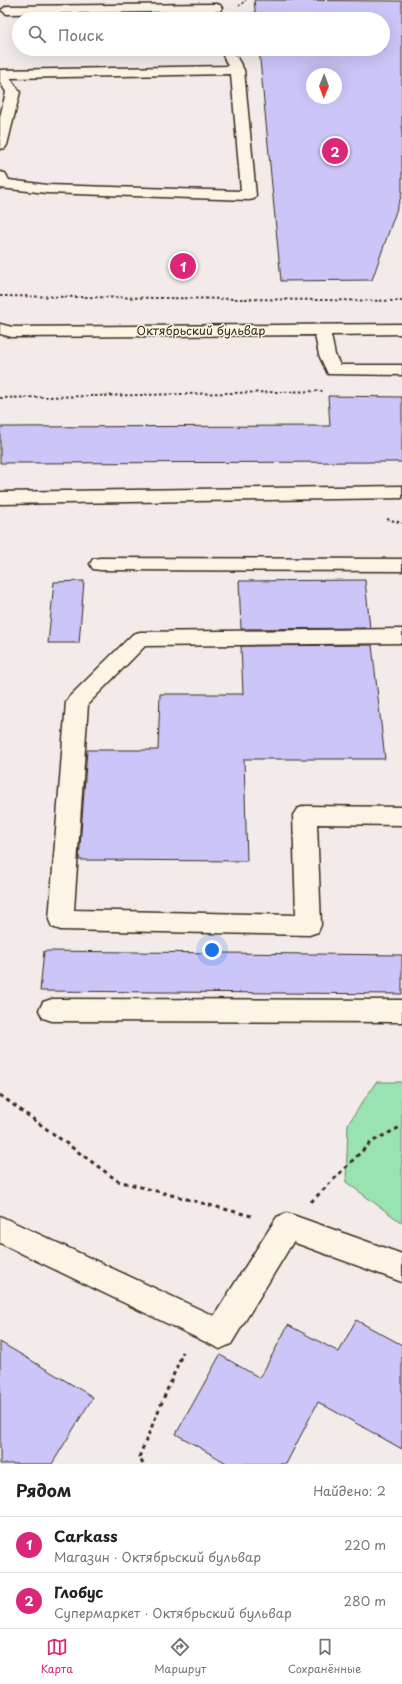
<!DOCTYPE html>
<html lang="ru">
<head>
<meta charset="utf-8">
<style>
	body { margin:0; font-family:"Playpen Sans",sans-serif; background:#f2f2f2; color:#222 }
	.compass { position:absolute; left:306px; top:68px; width:36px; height:36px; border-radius:50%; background:#fff; box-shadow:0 4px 16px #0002; rotate:181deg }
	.you { position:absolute; left:212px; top:950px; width:14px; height:14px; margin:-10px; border:3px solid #fff; border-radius:50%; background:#1a73e8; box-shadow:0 0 0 6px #1a73e833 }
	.badge { display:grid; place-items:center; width:26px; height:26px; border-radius:50%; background:#db2777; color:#fff; font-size:13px; font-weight:700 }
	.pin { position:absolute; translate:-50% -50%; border:2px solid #fff; box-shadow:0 1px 4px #0006 }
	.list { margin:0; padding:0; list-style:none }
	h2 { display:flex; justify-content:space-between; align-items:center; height:52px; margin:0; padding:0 16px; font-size:17px }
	h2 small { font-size:13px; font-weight:400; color:#767676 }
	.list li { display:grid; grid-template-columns:26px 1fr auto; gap:12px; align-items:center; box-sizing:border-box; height:56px; padding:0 16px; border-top:1px solid #e0e0e0 }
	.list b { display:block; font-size:15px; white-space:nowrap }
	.list p { margin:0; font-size:13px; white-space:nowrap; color:#767676 }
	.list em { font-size:13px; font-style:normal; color:#767676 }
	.icon { flex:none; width:22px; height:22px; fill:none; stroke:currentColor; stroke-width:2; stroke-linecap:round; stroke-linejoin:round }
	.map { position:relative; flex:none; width:402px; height:1464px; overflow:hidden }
	.search { position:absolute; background:#fff; box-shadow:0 4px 16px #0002; left:12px; right:12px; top:12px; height:44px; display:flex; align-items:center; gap:10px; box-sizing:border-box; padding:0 14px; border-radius:22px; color:#767676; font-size:15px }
	.sheet { height:164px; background:#fff }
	nav { display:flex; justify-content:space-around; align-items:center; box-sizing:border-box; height:56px; border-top:1px solid #e0e0e0; background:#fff; font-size:11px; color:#767676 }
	nav a { display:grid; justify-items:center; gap:2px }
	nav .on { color:#db2777 }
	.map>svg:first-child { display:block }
</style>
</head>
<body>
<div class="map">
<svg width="402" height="1464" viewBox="0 0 402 1464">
	<rect width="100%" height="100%" fill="#f2ebe9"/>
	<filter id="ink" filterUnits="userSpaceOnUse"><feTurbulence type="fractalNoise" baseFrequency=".025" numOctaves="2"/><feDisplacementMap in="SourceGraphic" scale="8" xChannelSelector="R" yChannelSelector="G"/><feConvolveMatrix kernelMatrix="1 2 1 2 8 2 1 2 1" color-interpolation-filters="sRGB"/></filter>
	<g filter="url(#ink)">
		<path fill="#99e2b1" stroke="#6a8668" d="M376,1082H402V1223L346,1182L348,1124Z"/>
		<path fill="#cbc5f8" stroke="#3b2a1e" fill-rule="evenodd" d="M254,0L402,1V194L372,280L281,281L259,49H383V19H256ZM312,74H336V98H312Z
			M328,396L402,397V462L0,463V427L330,426Z
			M365,580L370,628L241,629L239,581Z
			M84,581L79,643H48L54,582Z
			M372,645L385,759H244L247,861L79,860L87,750H158L160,694H243L241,646Z
			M44,951L402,955V994L40,991Z
			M356,1320L402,1345V1449L318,1402L286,1464H228L176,1434L220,1355L260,1378L288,1325L339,1352Z
			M0,1342L93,1397L52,1464H0Z"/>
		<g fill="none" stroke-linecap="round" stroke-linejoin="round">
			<defs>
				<path id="minor" d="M216,4L220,5L222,8L220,11L7,14L1,10L7,6Z
					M220,49H232L244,70L256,196L254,199L249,200L47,193L0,188V172L5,173L9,180L47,185L241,191L231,74L10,78L20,92L7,145L5,148L0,149V117L6,92L0,82V70L228,66Z
					M0,324L12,327L402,324V334L331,335L335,355L340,365H402V375L328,374L319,355L315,335L12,337L0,334Z
					M402,486V498L0,504V492Z
					M100,558L402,559V571L100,570L93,569L90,564L93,559Z
					M402,629V643L145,646L88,704L74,910L296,915L293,815L297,809L305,806L402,807V825L317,824L321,925L318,932L309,935L61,930L52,927L49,920L66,702L69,697L133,634L140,632Z
					M52,999L402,1000V1022L52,1021L43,1018L39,1010L43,1002Z
					M287,1213L402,1254V1282L293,1242L231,1344L220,1349L0,1243V1216L214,1316L277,1217Z"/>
			</defs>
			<use href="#minor" stroke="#3b2a1e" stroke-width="3"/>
			<path stroke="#3b2a1e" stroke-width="1.5" stroke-dasharray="2 2" stroke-linecap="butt" d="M239,6L246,0"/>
			<path stroke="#3b2a1e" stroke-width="2" stroke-dasharray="2.5 2.5" stroke-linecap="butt" d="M0,296L402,301
				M0,398L323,391
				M387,519L402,523"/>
			<path stroke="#3b2a1e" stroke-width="3" stroke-dasharray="4 4" stroke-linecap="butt" d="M0,1095L118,1181L255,1217
				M311,1202L371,1142L402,1126
				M143,1464L139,1457L183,1352"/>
			<use href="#minor" fill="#fcf5e5" fill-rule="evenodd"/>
		</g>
	</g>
	<g text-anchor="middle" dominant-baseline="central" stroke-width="3" stroke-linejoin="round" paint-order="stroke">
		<g font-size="12" fill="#3b2a1e" stroke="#fcf5e5">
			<text x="201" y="330">Октябрьский бульвар</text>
		</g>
	</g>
</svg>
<svg class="compass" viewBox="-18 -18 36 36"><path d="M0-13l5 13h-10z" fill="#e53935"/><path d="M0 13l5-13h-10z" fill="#767676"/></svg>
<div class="you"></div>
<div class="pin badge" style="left:183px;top:266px">1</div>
<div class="pin badge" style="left:335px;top:151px">2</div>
<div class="search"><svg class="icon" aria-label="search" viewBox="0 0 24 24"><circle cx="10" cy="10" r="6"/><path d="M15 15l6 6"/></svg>Поиск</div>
</div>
<section class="sheet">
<h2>Рядом<small>Найдено: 2</small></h2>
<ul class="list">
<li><span class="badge">1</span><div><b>Carkass</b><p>Магазин · Октябрьский бульвар</p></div><em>220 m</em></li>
<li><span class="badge">2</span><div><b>Глобус</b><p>Супермаркет · Октябрьский бульвар</p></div><em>280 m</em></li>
</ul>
</section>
<nav>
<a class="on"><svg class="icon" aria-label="map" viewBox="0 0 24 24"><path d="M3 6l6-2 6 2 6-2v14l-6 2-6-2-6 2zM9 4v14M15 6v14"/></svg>Карта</a>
<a><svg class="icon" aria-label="directions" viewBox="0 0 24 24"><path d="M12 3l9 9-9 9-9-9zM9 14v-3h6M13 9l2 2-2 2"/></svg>Маршрут</a>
<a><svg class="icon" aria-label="saved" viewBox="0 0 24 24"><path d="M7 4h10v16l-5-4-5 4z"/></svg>Сохранённые</a>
</nav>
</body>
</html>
